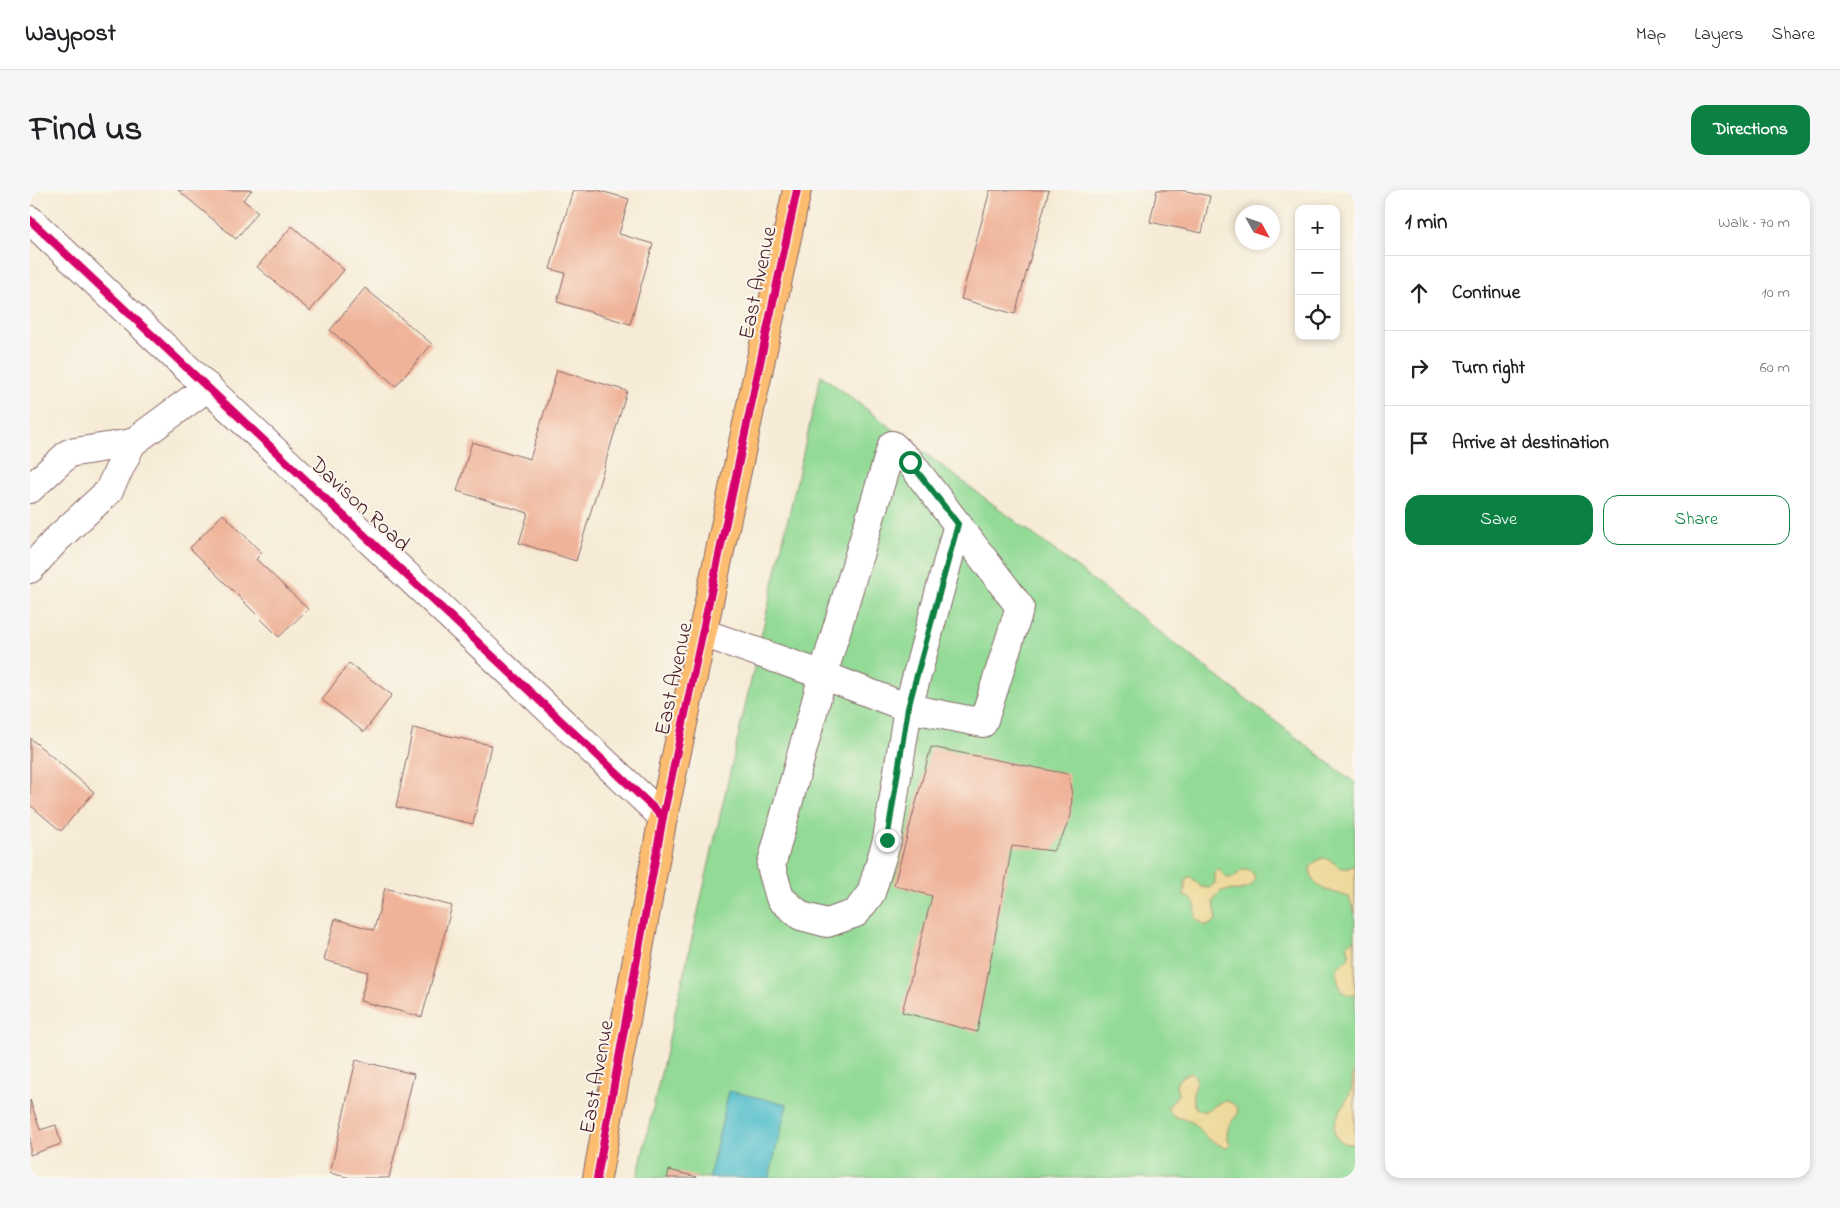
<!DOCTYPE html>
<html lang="en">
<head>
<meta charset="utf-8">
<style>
	body { margin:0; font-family:"Indie Flower",sans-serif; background:#f6f6f6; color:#202124 }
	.controls { position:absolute; right:15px; top:15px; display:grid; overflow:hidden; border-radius:10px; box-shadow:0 2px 8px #0003 }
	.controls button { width:45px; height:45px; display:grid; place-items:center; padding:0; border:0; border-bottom:1px solid #e0e0e0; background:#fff; color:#202124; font:25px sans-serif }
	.compass { position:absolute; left:1205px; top:15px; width:45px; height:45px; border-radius:50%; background:#fff; box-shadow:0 2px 8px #0003; rotate:130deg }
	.stop { position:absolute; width:15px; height:15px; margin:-11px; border:4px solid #0b8043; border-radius:50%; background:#fff }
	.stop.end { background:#0b8043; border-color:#fff; box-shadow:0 1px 5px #0008 }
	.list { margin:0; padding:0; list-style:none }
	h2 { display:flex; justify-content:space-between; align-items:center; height:65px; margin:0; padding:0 20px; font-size:21px }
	h2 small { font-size:16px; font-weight:400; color:#757577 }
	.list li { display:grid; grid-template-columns:32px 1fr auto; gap:15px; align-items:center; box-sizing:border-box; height:75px; padding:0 20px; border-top:1px solid #e0e0e0 }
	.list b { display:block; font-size:19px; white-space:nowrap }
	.list em { font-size:16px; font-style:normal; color:#757577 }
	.actions { display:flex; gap:10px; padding:15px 20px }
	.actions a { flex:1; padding:11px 0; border:1px solid #0b8043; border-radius:15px; text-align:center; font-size:18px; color:#0b8043 }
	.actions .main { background:#0b8043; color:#fff }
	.icon { flex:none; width:28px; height:28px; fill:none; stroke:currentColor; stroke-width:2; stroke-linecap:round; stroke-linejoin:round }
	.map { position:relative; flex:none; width:1325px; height:988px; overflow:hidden; border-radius:15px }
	header { display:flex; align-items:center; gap:30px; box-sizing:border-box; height:70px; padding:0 25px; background:#fff; border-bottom:1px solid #e0e0e0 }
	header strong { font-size:24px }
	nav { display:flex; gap:28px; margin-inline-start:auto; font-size:18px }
	.intro { display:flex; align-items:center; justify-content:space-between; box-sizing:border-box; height:120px; padding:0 30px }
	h1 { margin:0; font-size:35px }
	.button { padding:12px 22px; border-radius:15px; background:#0b8043; color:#fff; font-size:18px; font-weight:700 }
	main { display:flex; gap:30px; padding:0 30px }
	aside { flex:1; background:#fff; border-radius:15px; box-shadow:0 2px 8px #0003 }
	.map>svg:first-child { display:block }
</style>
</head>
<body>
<header>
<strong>Waypost</strong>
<nav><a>Map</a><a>Layers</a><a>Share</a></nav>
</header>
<div class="intro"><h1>Find us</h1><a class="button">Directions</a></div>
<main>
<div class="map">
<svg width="1325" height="988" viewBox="0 0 1325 988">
	<rect width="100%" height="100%" fill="#fbf7ec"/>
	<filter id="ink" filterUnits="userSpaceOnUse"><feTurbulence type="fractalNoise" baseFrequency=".02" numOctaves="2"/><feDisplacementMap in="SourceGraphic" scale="10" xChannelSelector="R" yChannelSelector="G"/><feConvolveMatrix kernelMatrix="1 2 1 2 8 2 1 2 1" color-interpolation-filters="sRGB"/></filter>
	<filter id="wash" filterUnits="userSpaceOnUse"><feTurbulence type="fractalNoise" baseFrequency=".0096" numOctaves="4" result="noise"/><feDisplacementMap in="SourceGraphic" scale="20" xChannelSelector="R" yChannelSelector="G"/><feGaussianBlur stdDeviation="1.12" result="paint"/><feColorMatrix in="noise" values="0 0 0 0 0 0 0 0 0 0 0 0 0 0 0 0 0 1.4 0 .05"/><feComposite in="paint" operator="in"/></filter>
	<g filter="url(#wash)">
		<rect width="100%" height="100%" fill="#f6ebd6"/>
		<path fill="#92da95" stroke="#6e7c60" d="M791,185L1024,360L1325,593V988H607Z"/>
		<path fill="#eeda9e" stroke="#9c7c64" d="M1292,668C1307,670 1309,685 1325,675V723L1319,707C1302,701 1282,700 1280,678L1285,672Z
			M1188,679L1197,688H1203L1212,680H1219L1223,684L1225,689C1220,704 1203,699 1191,701L1183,711L1186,723V730L1179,735H1173L1165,727C1167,717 1166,709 1154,706L1156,691L1158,687H1161L1171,697L1179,698L1185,693V683Z
			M1325,749V805C1310,807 1306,790 1307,778L1319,768V761L1317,755Z
			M1325,878V953C1320,954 1314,954 1310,951C1293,940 1317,913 1321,901C1324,893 1321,884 1325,878Z
			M1161,882L1165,886C1168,895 1158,909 1165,917C1179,933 1190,897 1207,918L1208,924C1199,934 1193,942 1201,955L1196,958L1178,949L1162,932L1144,926L1137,918L1148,905L1146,894L1151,887Z"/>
		<path fill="#51becb" stroke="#4e6e7b" d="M699,901L757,914L739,988H679Z"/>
		<g id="blocks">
			<path fill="#efb399" d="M148,0H222L213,10L228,22L206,49Z
				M543,0H567L599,9L589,44L623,54L600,134L527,112L535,83L520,79Z
				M960,0H1019L985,124L931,109Z
				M1127,0H1151L1180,6L1172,43L1120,32Z
				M262,36L314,80L280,121L227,77Z
				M335,98L402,154L366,196L300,140Z
				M527,180L597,201L546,371L489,353L498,323L427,301L442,252L500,269Z
				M193,324L232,363L226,369L278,419L249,447L160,358Z
				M319,473L362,505L334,542L292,510Z
				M383,538L461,555L443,634L366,617Z
				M0,548L64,602L31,641L0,615Z
				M901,557L1038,584L1042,605L1041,625L1033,645L1023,661L982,656L947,842L872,822L902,706L864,695Z
				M355,698L422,716L392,827L330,811L338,782L294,770L305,729L344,740Z
				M326,870L384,884L359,988H321L300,983Z
				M0,910L10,940L26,935L31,954L0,965Z
				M639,980L667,987L666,988H637Z"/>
		</g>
	</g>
	<g filter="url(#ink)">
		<use href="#blocks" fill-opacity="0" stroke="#866667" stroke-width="1"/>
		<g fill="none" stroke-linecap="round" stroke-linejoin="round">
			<defs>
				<path id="minor" d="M0,30L633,627
					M0,299L39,263L102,253
					M0,379L27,349L78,302L102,253L178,197
					M673,443L793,485L878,518L953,533L990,417L880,272L862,255L793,485L741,676L750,708L771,726L797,733L826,723L841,703L857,650L878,518L928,334"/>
				<path id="highway" d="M567,988L633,627L767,0"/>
			</defs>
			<use href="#minor" stroke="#866667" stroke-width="30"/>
			<use href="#highway" stroke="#866667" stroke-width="30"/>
			<use href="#minor" stroke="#fff" stroke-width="28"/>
			<use href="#highway" stroke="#fcbd6f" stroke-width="28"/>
			<defs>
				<path id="cycleway" d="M0,30L633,627
					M567,988L633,627L767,0"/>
			</defs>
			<use href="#cycleway" stroke="#fbf7ec" stroke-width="11"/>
			<use href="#cycleway" stroke="#d6006c" stroke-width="8"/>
		</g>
	</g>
	<g fill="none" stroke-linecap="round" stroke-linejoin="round" filter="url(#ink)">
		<path stroke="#0b8043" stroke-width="6" d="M857,650L878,518L928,334L880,272"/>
	</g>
	<g text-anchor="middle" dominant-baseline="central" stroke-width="4" stroke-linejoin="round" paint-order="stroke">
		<g font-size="22" fill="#4a1f2b" stroke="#fbf7ec">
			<text transform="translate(729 93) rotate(-78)">East Avenue</text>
			<text transform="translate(329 315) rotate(43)">Davison Road</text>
			<text transform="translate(645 489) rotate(-78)">East Avenue</text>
			<text transform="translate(568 887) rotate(-80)">East Avenue</text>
		</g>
	</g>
</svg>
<div class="controls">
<button>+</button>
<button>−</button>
<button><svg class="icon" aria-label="locate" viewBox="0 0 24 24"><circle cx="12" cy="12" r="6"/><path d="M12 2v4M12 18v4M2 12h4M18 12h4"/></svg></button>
</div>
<svg class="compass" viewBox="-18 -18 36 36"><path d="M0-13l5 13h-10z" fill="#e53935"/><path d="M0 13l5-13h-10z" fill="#757577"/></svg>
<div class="stop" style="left:880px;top:272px"></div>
<div class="stop end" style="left:857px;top:650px"></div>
</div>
<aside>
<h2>1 min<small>Walk · 70 m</small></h2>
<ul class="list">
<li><svg class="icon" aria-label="ahead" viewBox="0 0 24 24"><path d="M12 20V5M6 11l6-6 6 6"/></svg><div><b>Continue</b></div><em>10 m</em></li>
<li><svg class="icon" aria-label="right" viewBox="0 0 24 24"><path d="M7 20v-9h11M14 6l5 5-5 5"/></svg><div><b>Turn right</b></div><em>60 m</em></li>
<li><svg class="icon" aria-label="arrive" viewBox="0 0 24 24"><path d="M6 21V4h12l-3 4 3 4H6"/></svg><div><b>Arrive at destination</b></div></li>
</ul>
<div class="actions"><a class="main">Save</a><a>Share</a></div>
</aside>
</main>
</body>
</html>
